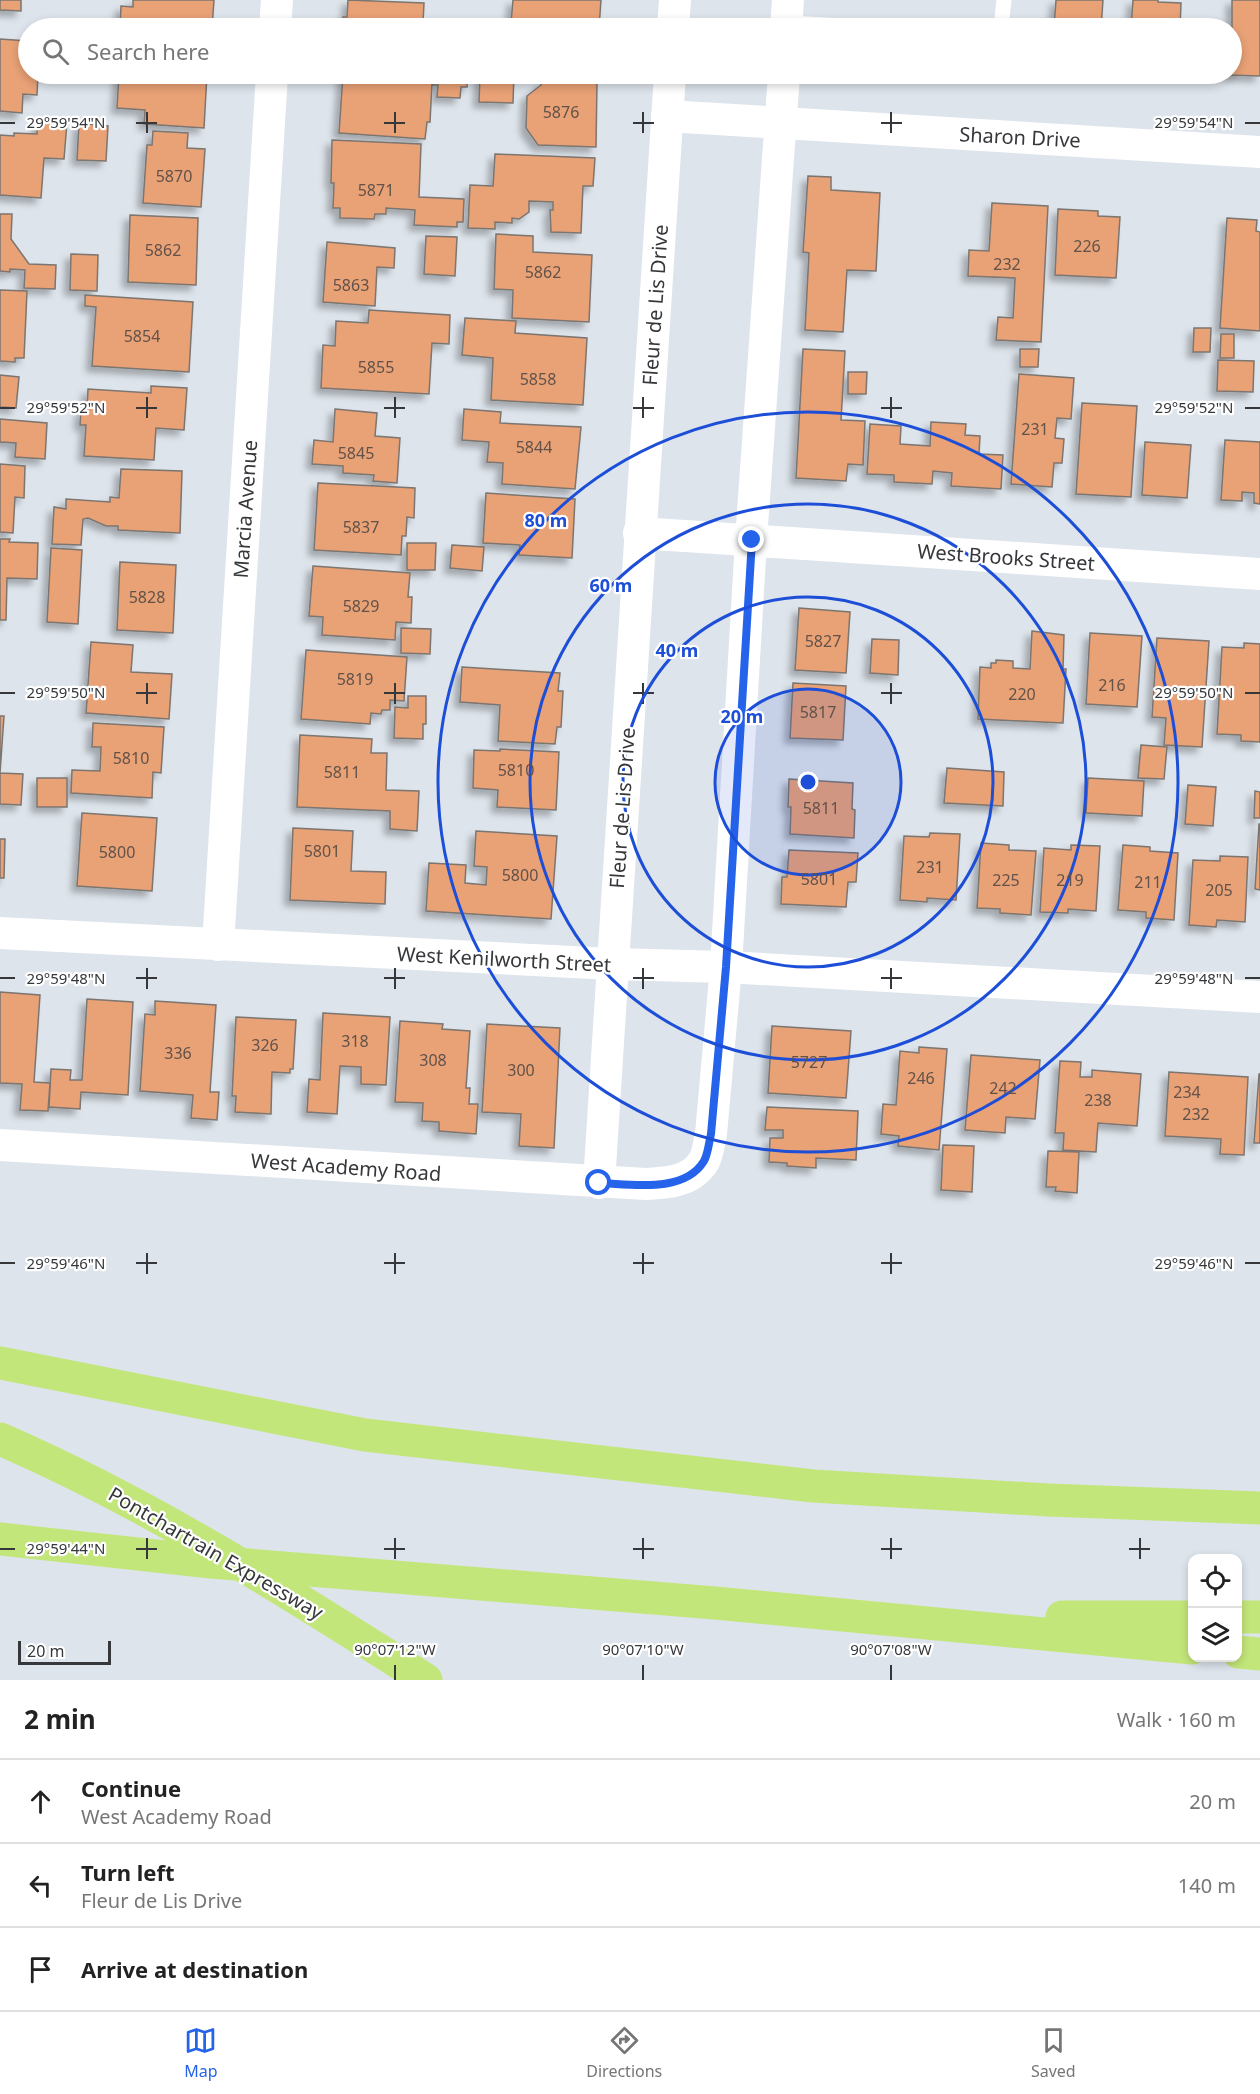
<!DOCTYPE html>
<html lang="en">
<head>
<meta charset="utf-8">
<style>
	body { margin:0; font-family:"Noto Sans",sans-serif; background:#f2f2f2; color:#222 }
	.controls { position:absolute; right:18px; bottom:18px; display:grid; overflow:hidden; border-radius:12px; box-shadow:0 3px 9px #0003 }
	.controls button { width:54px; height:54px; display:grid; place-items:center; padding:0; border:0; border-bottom:2px solid #e0e0e0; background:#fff; color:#222; font:30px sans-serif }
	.scale { position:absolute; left:18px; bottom:15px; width:93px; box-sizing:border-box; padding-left:6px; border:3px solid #35373a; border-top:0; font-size:16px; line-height:21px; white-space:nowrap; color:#35373a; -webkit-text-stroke:4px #fff; paint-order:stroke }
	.stop { position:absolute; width:18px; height:18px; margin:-14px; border:4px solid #2563eb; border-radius:50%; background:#fff }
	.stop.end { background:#2563eb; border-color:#fff; box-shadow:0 2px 6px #0008 }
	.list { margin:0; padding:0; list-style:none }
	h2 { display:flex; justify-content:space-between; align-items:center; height:78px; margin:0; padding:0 24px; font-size:26px }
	h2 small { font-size:20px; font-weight:400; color:#767676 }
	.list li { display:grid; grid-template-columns:39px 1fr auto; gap:18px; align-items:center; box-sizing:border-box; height:84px; padding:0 24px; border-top:2px solid #e0e0e0 }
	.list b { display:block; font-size:22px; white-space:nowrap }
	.list p { margin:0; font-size:20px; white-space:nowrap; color:#767676 }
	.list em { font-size:20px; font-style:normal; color:#767676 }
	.icon { flex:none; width:33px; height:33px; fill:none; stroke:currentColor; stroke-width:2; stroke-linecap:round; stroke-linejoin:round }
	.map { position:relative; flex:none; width:1260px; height:1680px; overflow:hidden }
	.search { position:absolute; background:#fff; box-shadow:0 3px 9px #0003; left:18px; right:18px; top:18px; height:66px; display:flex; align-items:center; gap:15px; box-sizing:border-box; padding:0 21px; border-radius:33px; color:#767676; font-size:22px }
	.sheet { height:330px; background:#fff }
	nav { display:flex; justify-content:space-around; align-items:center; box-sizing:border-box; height:84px; border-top:2px solid #e0e0e0; background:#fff; font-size:16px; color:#767676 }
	nav a { display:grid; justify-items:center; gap:3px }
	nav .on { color:#2563eb }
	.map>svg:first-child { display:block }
</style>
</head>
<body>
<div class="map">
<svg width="1260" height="1680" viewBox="0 0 1260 1680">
	<defs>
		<filter id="shadow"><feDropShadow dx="-5.5" dy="5.5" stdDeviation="3" flood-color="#0004"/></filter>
	</defs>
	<rect width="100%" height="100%" fill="#dde4eb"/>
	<path fill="#e9a176" stroke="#7c7570" stroke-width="1.5" filter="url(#shadow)" d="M0,0H21V11L0,10Z
		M133,0H214L212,28H120L121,6L133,7Z
		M348,0L424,3L423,23L449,24V28H342L343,17H347Z
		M513,0H601L599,28H539V25L511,23Z
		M1056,0H1103L1101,28H1054Z
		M1133,0H1158V2L1181,3L1180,28H1131Z
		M1232,0H1260V76L1228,75L1232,74Z
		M0,39L28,41V74H38L37,95L23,94L22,113L0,111Z
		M119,74H207L204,128L144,124L145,110L117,108Z
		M343,74H416V82L432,83L430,122H427L425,139L339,133Z
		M434,74H468L467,87H461L460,98L437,97L438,85H433Z
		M480,74H514L513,103L479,102Z
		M541,81L597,82L596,147L538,145L526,128L527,96L541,85Z
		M38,121L67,123L64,159L44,158L41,198L0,195V135L14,136V133L37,134Z
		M79,123L108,126L106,161L77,160Z
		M153,131L188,133L187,148L205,149L201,207L143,203L147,145H152Z
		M332,140L421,144L419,197L464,199L463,222H457V227L414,225L415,210L386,208V214H375L374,219L340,218V208H333L334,183H331Z
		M495,154L595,158L593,186H583L581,233L551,232L550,210H553V202L529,201V212L519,219L512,218V223L495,222V229L468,228L470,185L493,186Z
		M808,176L831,177V190L880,193L876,271L847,270L843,332L805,330L809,253L803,252Z
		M992,203L1048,206L1041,342L996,340L998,317L1013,318L1015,278L968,276L969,250L989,251Z
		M1058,209L1098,211V216L1120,217L1116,278L1055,275Z
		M0,214H12L11,239L29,264L56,265L55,289L24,288L25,270L10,269V272L0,271Z
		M130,215L198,218L196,285L128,282Z
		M1227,218L1257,220L1256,231L1260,232V331L1220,328Z
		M496,234L533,236V252L592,255L589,322L512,318L513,290L494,289Z
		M426,236L457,237L455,276L424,274Z
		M327,242L395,248L394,268L377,267L375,306L323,302Z
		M71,254L98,255L97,291L70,290Z
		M0,290L27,291L24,358H15V362L0,361Z
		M85,295L193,302L189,372L92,366L96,307L85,306Z
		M369,310L450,315L449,344L432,343L429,394L321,388L323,345L335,346L336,321L368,323Z
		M465,318L516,321L515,333L587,338L583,405L491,400L493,358L462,355Z
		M1194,328H1211L1210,352H1193Z
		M1221,334H1234V358H1220Z
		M803,349L845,351L841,420L865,421L863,465L848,464L846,481L796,478Z
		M1020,349H1039L1038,367H1020Z
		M1218,360L1254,361L1253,392L1217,391Z
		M848,372H867L866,394H848Z
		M1019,374L1074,378L1071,419L1057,418L1055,438L1064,439L1062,463H1054L1052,487L1011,484Z
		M0,375L19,377L16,408L0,407Z
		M151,386L187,388L184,430L156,428L154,460L84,456L86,425H80L81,410H87L88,389L151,393Z
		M1082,403L1137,406L1131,497L1076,494Z
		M335,409L377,413L375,436L400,438L397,483L373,481L374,475L343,473V466L312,464L314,440L333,442Z
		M464,409L501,412L500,423L581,427L575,489L502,484L503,463L487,462L489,442L462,440Z
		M0,419L47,423L45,459L15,457L16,443L0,442Z
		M931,422L966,424L965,435L980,436L979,454L1003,455L1001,489L951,486L952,473L933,471L932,484L894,482V475L867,474L870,424L901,426L900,444L930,446Z
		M1225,440L1260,442V504L1254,503V493L1242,492V501L1221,500Z
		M1145,442L1191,445L1187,498L1142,495Z
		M0,464L25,466L24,498L15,497L13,533L0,532Z
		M121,469L182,471L180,533L118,530V526H106L88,518L83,519L81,545L52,544L54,507L66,509V499L110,502V497L119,498Z
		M318,483L415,488L414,518L407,517L406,536H402L401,555L314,550Z
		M486,493L575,499L572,558L519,555L520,545L483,543Z
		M0,539H10L9,542L38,543L37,579L7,578L6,620H0Z
		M407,543H436L435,570H407Z
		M452,545L484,547L482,571L450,568Z
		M51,548L82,550L78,624L47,622Z
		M120,562L176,565L173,633L117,630Z
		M313,566L410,573L408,597H412L411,623L396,622L395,640L322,635L323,617L309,616Z
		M799,608L850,612L846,673L795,670Z
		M401,628L431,629L430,654L401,653Z
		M1032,631L1064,635L1063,669H1066L1063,723L978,719L980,667L991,668V663H996V660L1013,661V668L1030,669Z
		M1090,633L1142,636L1137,707L1086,704Z
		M1157,638L1209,641L1202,747L1164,745L1166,718L1152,717Z
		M872,639L899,640L898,675L870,673Z
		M91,642L133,645L131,672L172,674L169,719L86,713Z
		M1244,643L1260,644V742L1241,741V735L1217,734L1222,647L1244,648Z
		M306,650L407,657L404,701L390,700V710H382L381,714L371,713L370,724L301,719Z
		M462,667L560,673L558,691H563L561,727H557L555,744L498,741L500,705L460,702Z
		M793,683L846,686L843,740L790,738Z
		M408,696H426V724H423V739L394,738L395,707L408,708Z
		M0,716H4L0,773Z
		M93,723L164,727L161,773L153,772L152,798L71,793L72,770L100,771L101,747H92Z
		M300,735L372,739L371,753H387L386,790L419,791L417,831L390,829V811L297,807Z
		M1141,745L1167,747L1164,779L1138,778Z
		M500,749L559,752L556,810L497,807L498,790L473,788L474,750L500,751Z
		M947,768L1004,772L1003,806L944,803Z
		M0,773L23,774L21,805L0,804Z
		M37,778H67V807H37Z
		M1088,778L1144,781L1142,816L1086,813Z
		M789,779L853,783L852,809L855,810L854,838L790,834L791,807H788Z
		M1188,785L1216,787L1213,826L1185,824Z
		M1255,791L1260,792V818H1254Z
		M82,813L157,818L152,891L77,886Z
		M1259,824H1260V890L1255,889Z
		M293,828L353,831L351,871L386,872L385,904L290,900Z
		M476,831L557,836L551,919L426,911L429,863L466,865L465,883L486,885L487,867L474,866Z
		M930,833L960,834L956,900L927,898V902L900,900L904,836L929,837Z
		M0,839H5L4,878H0Z
		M981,843L1009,845V850L1036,851L1031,915L1000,913V909L977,908Z
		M1071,845L1100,846L1096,911L1068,909V913L1040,912L1044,848L1071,850Z
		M1123,845L1150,847V851L1178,853L1174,920L1146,918V912L1118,910Z
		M789,850L858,853L856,882H848L846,907L781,904L782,877H787Z
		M1220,856L1248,857L1245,922L1217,920L1216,927L1189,925L1193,860L1220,861Z
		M0,992L40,995L34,1082L50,1083L48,1111L20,1110L22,1084L0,1083Z
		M87,999L133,1002L128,1095L81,1092L80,1109L49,1107L51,1069L71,1070L70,1080H82Z
		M155,1001L216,1005L210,1092H219L217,1120L191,1118L193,1095L140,1091L145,1014L155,1015Z
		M323,1013L390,1017L386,1085L361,1084V1067L340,1066L337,1114L307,1112L309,1079L320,1080Z
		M236,1017L296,1020L293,1069H290V1073L272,1072L271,1114L235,1112L236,1096H232Z
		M400,1021L443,1024L442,1029L470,1031L466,1088H470L469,1104H478L476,1134L439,1131V1122L422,1121L423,1103L395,1102Z
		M487,1024L560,1028L554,1148L519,1146L521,1114L482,1112Z
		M772,1026L851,1031L846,1098L768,1093Z
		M919,1047L947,1049L939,1150L898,1146L899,1136L881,1134L883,1104L896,1105L900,1051L919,1053Z
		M971,1055L1040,1060L1035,1119L1006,1117L1005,1133L965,1130Z
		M1060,1061L1081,1062L1080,1077H1092V1070L1141,1074L1137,1126L1098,1123L1096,1152L1063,1150L1064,1133H1055Z
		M1169,1072L1248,1077L1244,1155L1220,1154L1221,1139L1165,1136Z
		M1259,1074H1260V1143H1254Z
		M767,1107L858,1111L856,1160L816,1158V1168L787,1166V1163L769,1162L770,1138H783V1130H765Z
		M943,1145L974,1146L972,1192L941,1190Z
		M1048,1151L1079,1152L1077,1193L1055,1191L1056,1187H1046Z"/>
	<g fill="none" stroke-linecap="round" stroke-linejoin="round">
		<path stroke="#fff" stroke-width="15" d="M787,23L884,28
			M1001,28L1004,0"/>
		<path stroke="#fff" stroke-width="32" d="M275,28L277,0
			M673,28L675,0
			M786,28L788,0
			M667,116L1260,152
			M639,533L1260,574
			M0,933L612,964L726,967L1260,997
			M218,945L272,74
			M0,1145L646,1184C667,1183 691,1182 704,1161C708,1154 709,1142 711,1134L726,967L751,540L784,74
			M599,1183L670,74"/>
		<path stroke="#c3e67a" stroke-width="33" d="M0,1363L365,1435L813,1486L1048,1500L1260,1508
			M0,1439C150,1504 288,1592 426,1680
			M0,1539L211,1562L715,1603L1192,1648
			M1062,1617H1192
			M1238,1617H1260
			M1238,1652L1260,1654"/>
	</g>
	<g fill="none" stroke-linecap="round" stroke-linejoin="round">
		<path stroke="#2563eb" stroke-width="8" d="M599,1183C631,1184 684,1194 704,1161C708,1154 709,1142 711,1134L726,967L752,540"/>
	</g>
	<path fill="none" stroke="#35373a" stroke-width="2" d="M147,112V133M395,112V133M643,112V133M891,112V133M0,123H15M136,123H157M384,123H405M633,123H654M881,123H902M1245,123H1260M147,397V418M395,397V418M643,397V418M891,397V418M0,408H15M136,408H157M384,408H405M633,408H654M881,408H902M1245,408H1260M147,683V704M395,683V704M643,683V704M891,683V704M0,693H15M136,693H157M384,693H405M633,693H654M881,693H902M1245,693H1260M147,968V989M395,968V989M643,968V989M891,968V989M0,978H15M136,978H157M384,978H405M633,978H654M881,978H902M1245,978H1260M147,1253V1274M395,1253V1274M643,1253V1274M891,1253V1274M0,1263H15M136,1263H157M384,1263H405M633,1263H654M881,1263H902M1245,1263H1260M147,1538V1559M395,1538V1559M643,1538V1559M891,1538V1559M1140,1538V1559M0,1549H15M136,1549H157M384,1549H405M633,1549H654M881,1549H902M1129,1549H1150M395,1665V1680M643,1665V1680M891,1665V1680"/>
	<circle cx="808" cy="782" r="93" fill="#1d4ed8" fill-opacity=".12"/>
	<g fill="none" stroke="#1d4ed8" stroke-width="3">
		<circle cx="808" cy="782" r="93"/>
		<circle cx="808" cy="782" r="185"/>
		<circle cx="808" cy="782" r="278"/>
		<circle cx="808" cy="782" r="370"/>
	</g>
	<g text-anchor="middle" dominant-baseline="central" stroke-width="4.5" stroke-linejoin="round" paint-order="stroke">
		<g font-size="16" fill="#625249">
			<text x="561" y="112">5876</text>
			<text x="174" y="176">5870</text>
			<text x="376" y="190">5871</text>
			<text x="1087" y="246">226</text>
			<text x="163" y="250">5862</text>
			<text x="1007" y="264">232</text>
			<text x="543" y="272">5862</text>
			<text x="351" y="285">5863</text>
			<text x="142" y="336">5854</text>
			<text x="376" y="367">5855</text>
			<text x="538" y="379">5858</text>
			<text x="1035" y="429">231</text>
			<text x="534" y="447">5844</text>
			<text x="356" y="453">5845</text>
			<text x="361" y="527">5837</text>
			<text x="147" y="597">5828</text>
			<text x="361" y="606">5829</text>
			<text x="823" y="641">5827</text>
			<text x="355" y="679">5819</text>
			<text x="1112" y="685">216</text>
			<text x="1022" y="694">220</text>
			<text x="818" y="712">5817</text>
			<text x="131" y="758">5810</text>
			<text x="516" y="770">5810</text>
			<text x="342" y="772">5811</text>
			<text x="821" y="808">5811</text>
			<text x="322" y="851">5801</text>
			<text x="117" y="852">5800</text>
			<text x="930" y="867">231</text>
			<text x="520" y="875">5800</text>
			<text x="819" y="879">5801</text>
			<text x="1006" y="880">225</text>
			<text x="1070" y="880">219</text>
			<text x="1148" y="882">211</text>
			<text x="1219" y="890">205</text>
			<text x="355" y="1041">318</text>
			<text x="265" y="1045">326</text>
			<text x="178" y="1053">336</text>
			<text x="433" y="1060">308</text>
			<text x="809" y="1062">5727</text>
			<text x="521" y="1070">300</text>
			<text x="921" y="1078">246</text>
			<text x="1003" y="1088">242</text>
			<text x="1187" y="1092">234</text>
			<text x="1098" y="1100">238</text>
			<text x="1196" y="1114">232</text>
		</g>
		<g font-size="20" fill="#35373a" stroke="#fff">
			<text transform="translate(1020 137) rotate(3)">Sharon Drive</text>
			<text transform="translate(655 305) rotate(-86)">Fleur de Lis Drive</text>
			<text transform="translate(245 509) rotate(-86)">Marcia Avenue</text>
			<text transform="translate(1006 557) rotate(4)">West Brooks Street</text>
			<text transform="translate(622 808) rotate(-86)">Fleur de Lis Drive</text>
			<text transform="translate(504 959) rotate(3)">West Kenilworth Street</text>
			<text transform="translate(346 1167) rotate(4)">West Academy Road</text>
			<text transform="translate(216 1553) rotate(30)">Pontchartrain Expressway</text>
		</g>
	</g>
	<g font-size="15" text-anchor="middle" fill="#35373a" stroke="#fff" stroke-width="4.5" stroke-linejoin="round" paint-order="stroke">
		<text x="66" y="128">29°59'54"N</text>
		<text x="1194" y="128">29°59'54"N</text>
		<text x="66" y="413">29°59'52"N</text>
		<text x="1194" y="413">29°59'52"N</text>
		<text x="66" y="698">29°59'50"N</text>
		<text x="1194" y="698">29°59'50"N</text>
		<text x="66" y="984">29°59'48"N</text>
		<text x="1194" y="984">29°59'48"N</text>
		<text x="66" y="1269">29°59'46"N</text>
		<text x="1194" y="1269">29°59'46"N</text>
		<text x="66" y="1554">29°59'44"N</text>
		<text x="395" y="1655">90°07'12"W</text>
		<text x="643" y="1655">90°07'10"W</text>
		<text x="891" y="1655">90°07'08"W</text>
	</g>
	<circle cx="808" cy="782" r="9" fill="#1d4ed8" stroke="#fff" stroke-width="3"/>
	<g font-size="18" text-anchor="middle" font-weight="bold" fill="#1d4ed8" stroke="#fff" stroke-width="4.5" stroke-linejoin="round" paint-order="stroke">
		<text x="546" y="527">80 m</text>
		<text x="611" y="592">60 m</text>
		<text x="677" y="657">40 m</text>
		<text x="742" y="723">20 m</text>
	</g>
</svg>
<div class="controls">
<button><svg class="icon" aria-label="locate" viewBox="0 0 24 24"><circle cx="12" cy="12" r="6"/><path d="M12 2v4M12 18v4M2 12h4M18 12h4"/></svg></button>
<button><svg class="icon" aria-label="layers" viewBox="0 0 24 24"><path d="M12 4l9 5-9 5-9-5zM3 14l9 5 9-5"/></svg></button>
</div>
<div class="scale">20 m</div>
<div class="stop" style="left:599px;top:1183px"></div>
<div class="stop end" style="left:752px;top:540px"></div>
<div class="search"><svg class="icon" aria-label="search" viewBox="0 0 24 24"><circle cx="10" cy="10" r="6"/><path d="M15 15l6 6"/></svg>Search here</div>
</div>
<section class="sheet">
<h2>2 min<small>Walk · 160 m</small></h2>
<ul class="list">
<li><svg class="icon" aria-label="ahead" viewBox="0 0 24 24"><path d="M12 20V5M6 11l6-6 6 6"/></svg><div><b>Continue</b><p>West Academy Road</p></div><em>20 m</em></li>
<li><svg class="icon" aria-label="left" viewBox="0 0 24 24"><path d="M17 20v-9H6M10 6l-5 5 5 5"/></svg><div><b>Turn left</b><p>Fleur de Lis Drive</p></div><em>140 m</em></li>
<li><svg class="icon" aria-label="arrive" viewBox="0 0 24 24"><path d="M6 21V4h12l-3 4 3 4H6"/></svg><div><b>Arrive at destination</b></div></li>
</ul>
</section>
<nav>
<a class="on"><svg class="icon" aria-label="map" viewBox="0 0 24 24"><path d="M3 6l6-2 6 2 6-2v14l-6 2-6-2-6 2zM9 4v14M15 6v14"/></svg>Map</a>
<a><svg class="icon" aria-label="directions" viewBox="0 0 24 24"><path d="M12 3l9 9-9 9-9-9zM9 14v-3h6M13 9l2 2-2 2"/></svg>Directions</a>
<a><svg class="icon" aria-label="saved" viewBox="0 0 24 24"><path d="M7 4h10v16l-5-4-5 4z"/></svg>Saved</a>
</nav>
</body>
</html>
